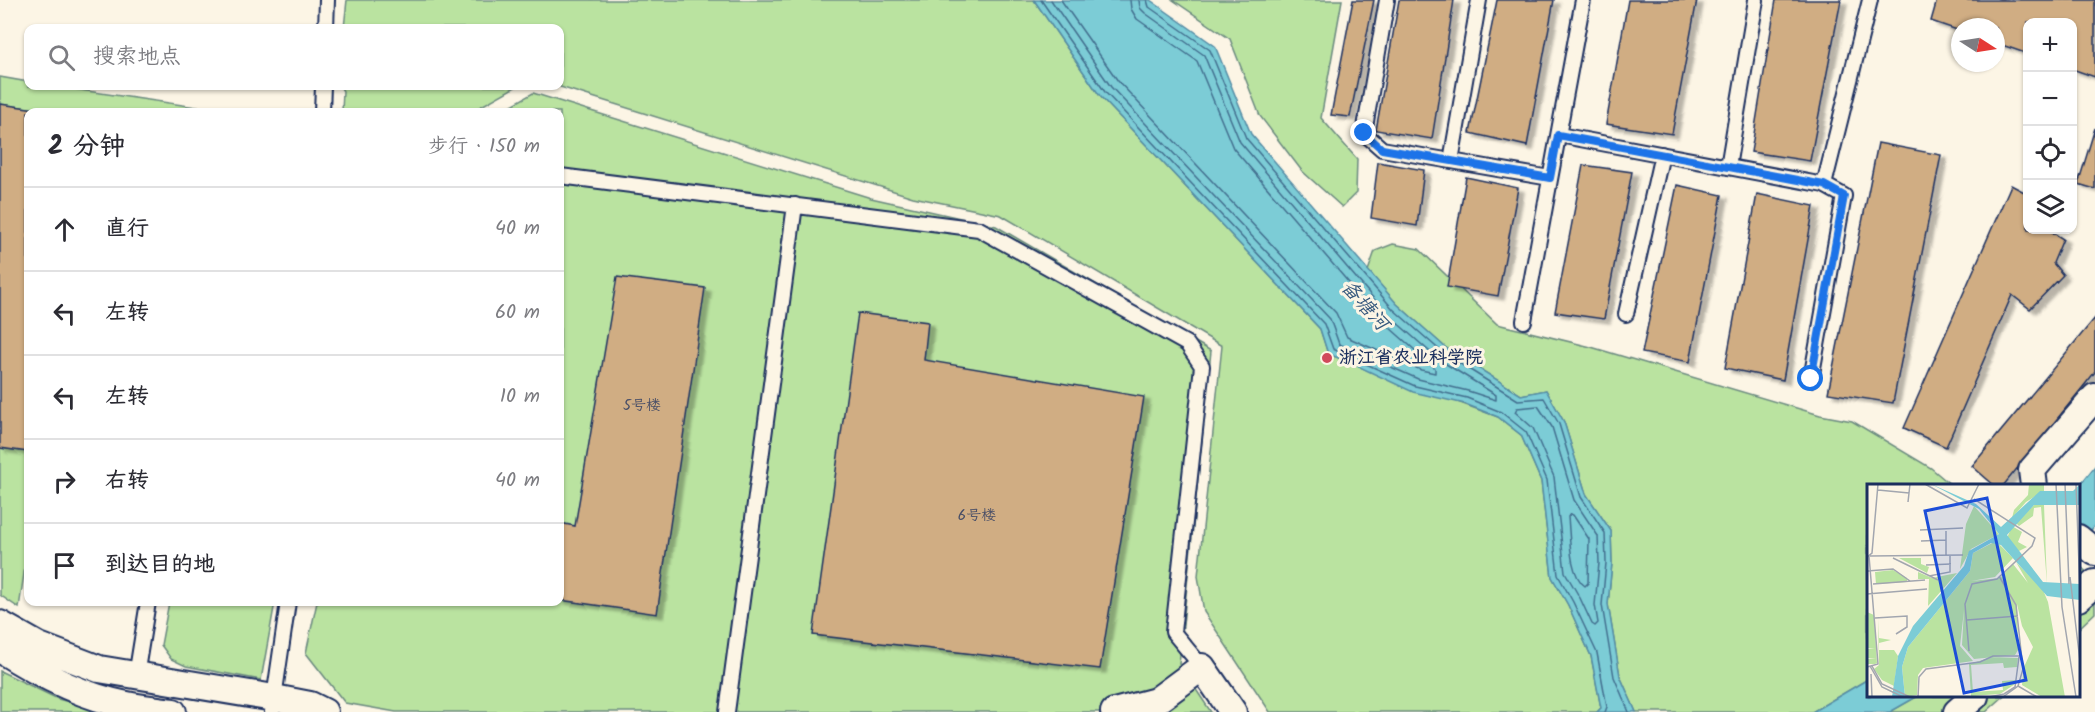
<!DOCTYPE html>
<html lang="zh">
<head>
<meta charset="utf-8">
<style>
	body { margin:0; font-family:Kalam,"LXGW WenKai TC",sans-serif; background:#f2f2f3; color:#2b2b33 }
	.controls { position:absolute; right:18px; top:18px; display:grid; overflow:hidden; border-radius:12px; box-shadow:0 2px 4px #0004 }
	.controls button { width:54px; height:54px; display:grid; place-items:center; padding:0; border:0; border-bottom:2px solid #e1e1e2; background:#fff; color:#2b2b33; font:30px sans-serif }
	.compass { position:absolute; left:1951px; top:18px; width:54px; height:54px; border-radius:50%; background:#fff; box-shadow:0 2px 4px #0004; rotate:102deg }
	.stop { position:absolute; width:18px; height:18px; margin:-14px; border:4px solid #1a73e8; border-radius:50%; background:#fff }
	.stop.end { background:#1a73e8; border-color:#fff; box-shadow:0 2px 6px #0008 }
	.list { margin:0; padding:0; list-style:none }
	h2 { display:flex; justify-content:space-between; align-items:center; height:78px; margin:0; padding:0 24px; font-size:26px }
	h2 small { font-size:20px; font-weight:400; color:#7c7c81 }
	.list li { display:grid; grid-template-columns:39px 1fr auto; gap:18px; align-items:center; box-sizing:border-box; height:84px; padding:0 24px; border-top:2px solid #e1e1e2 }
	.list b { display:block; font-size:22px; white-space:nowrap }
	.list em { font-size:20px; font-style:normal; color:#7c7c81 }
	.icon { flex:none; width:33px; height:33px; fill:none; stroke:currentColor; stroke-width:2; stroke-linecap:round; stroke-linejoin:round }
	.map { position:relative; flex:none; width:2095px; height:712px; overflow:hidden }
	.search { position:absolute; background:#fff; box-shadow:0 2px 4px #0004; left:24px; top:24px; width:540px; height:66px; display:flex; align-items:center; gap:15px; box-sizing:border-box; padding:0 21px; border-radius:12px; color:#7c7c81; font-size:22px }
	.panel { position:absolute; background:#fff; box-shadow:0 2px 4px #0004; left:24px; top:108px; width:540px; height:498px; border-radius:12px }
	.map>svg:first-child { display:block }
</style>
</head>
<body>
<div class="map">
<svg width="2095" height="712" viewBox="0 0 2095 712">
	<defs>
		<filter id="shadow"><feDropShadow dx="6" dy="4" stdDeviation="1.5" flood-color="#0004"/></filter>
	</defs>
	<rect width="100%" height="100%" fill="#fcf5e5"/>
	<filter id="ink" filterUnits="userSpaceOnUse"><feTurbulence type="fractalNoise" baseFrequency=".0167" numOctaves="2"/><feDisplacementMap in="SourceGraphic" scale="12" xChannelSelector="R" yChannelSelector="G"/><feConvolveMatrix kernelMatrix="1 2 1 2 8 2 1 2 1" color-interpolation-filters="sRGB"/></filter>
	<g filter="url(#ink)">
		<path fill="#bae3a0" stroke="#6a897f" stroke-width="1.5" d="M347,0H1034L1100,96L1320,329L1328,354L1498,417L1521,435L1541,481L1552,577L1568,605L1591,656L1601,708L1597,712H1270L1204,612L1198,576L1222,346L1001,215L913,197L557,86H560V28H344Z
			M1173,0H1342L1321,118L1357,159L1356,193L1342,207L1302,171L1260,116L1230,39Z
			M0,77L28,82V86H53L230,112H57L0,104Z
			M340,86H517L471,112H342L343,91Z
			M533,93L871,198L996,226L1211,351L1179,664L1211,712H396L345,703L306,653L317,602H560V112H500Z
			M1393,244L1419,249L1497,324L1591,347L1820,415L1852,421L1931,468L1951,485L1868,486V679L1812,712H1636L1620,676L1608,604L1612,563L1611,531L1586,494L1564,422L1546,390L1521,395L1446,348L1397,304L1368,271L1375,251Z
			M0,448L28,452V546L19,608L0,595Z
			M2079,565L2095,580V613L2079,628Z
			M169,602H275L261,680L186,666L171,659L161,645Z
			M0,671L58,699L106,712H0Z
			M1918,696H2004L1986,712H1890Z"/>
		<path fill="#7cccd6" stroke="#558da6" stroke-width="1.5" d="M1034,0H1150L1215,46L1251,134L1397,304L1446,348L1521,395L1546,390L1564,422L1586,494L1611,531L1612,563L1608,604L1620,676L1636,712H1597L1601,708L1591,656L1568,605L1552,577L1541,481L1521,435L1498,417L1465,404L1413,392L1349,362L1328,354L1320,329L1100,96Z
			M2095,466V525L2079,546V486Z
			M1868,679V696H1918L1890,712H1812Z"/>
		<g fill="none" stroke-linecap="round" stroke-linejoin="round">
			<path stroke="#426e8e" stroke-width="1.5" d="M1041,0L1105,92L1324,324L1333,349L1415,386L1467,398L1501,412L1526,432L1547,480L1558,575L1573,602L1597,653L1607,707L1605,712
				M1051,0L1111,87L1330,319L1339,344L1418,379L1468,391L1496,400V395L1438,359L1386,313L1240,142L1204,55L1145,13L1140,8L1139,0
				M1061,0L1118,81L1336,313L1347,337L1421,370L1435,373V368L1380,319L1233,148L1197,61L1137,19L1131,9L1130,0
				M1147,0L1149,7L1210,50L1246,138L1393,309L1443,353L1518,400L1544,398L1559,424L1581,497L1605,533L1606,563L1602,605L1614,677L1629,712
				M1538,406L1552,427L1574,500L1598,536L1599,563L1595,605L1598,623L1595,626L1592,624L1580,598L1565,572L1554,477L1533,428L1515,412L1517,408Z
				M1570,514L1573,515L1589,539L1588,583L1585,586C1569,575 1570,536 1568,517Z"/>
		</g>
		<path fill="#d0ad83" stroke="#1b2f5e" stroke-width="1.5" filter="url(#shadow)" d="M1353,0H1374L1350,117L1331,115Z
			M1399,0H1454L1432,139L1376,130Z
			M1497,0H1554L1527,146L1470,133Z
			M1628,0H1697L1672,134L1606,124Z
			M1776,0H1841L1810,161L1751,152Z
			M1937,0H2095V77L2072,69V22H2028V54L1996,43V27H1960V31L1931,21Z
			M0,104L57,112H28V452L0,448Z
			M2095,128V189L2078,184Z
			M1878,143L1941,155L1893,403L1828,393Z
			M1378,162L1424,170L1417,226L1371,218Z
			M1583,165L1632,172L1604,319L1555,312Z
			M1466,177L1518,188L1498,296L1447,287Z
			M1677,185L1722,195L1690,362L1642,353Z
			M2011,185L2028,194V230H2049L2063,239L2053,263L2063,275L2030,309L2012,295L1946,447L1904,428Z
			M1757,194L1814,206L1783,380L1725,368Z
			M617,277L705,288L657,614L560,600V523L575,526Z
			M858,313L928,322L924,360L1144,397L1100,669L813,635Z
			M2095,318V372L2003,486H1995L1972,466Z"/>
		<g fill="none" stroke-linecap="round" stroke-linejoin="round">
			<defs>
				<path id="lane" d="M1387,0L1364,133L1382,149L1550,178
					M326,28L327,0
					M322,112L323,86
					M1559,135L1824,185L1844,196L1811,379
					M1451,161L1479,0
					M1728,167L1756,0
					M560,176L979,229L1187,344L1202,366L1173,632L1202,667
					M1824,185L1870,0
					M1626,314L1662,154
					M1524,321L1583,0
					M136,676L148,602
					M272,712L288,602
					M727,712L795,205"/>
				<path id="street" d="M2034,486L2032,470L2095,397
					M2078,538L2095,552
					M2078,598L2095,583
					M0,624L39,646L99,669L274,698L310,705L324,712
					M0,649C37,673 83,697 127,705C142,708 158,710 173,712
					M1114,712L1156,701L1202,667L1233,712
					M1957,712L1975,696"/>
			</defs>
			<use href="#lane" stroke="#1b2f5e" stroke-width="18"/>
			<use href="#street" stroke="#1b2f5e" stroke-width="30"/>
			<use href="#lane" stroke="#fcf5e5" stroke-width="14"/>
			<use href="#street" stroke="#fcf5e5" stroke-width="26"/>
		</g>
	</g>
	<g fill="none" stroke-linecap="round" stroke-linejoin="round" filter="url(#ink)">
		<path stroke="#1a73e8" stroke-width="8" d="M1364,133L1382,149L1550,178L1558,135L1824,185L1844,196L1811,379"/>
	</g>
	<circle fill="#d1495b" stroke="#fcf5e5" stroke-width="2" cx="1327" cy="358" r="6"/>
	<g text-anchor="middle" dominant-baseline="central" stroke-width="6" stroke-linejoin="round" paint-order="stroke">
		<g font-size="15" fill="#484e67">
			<text x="642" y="406">5号楼</text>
			<text x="977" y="516">6号楼</text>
		</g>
		<g font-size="18" font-weight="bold" fill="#1b2f5e" stroke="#fcf5e5" text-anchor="start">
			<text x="1339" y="358">浙江省农业科学院</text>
		</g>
		<g font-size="20" font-style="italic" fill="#33567c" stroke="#fcf5e5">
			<text transform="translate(1364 306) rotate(48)">备塘河</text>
		</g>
	</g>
	<g transform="translate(1867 484)">
		<rect width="213" height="213" fill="#fcf5e5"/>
		<path d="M162,0H177V7L159,18L145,34L147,26L161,11ZM167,21H177L180,100L174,23L167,24L166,32L152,42L148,38ZM107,22L132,50L104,65L93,85L99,40ZM145,42L155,48L151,58L160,63L150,68L140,54ZM129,57L146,74L128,93L104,97L133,94L146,80L161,99L149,78L176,106L181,118L198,213H175L155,201L157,183L166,163L155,142L150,120L151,166L148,171L107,175L95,161L97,126L93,162L106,177L56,184L51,191L50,211L38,213L35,183L41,163L103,87L106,69ZM32,74H54V80L62,83L60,89ZM26,86L40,94V98L9,100L8,88ZM51,88L65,94L90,89L61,122L62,95H51ZM0,128L7,131L10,179L8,180H0V175L9,174H0V165L8,164H0ZM11,135L12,154L24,156L12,159V166H27L31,172L27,202L15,196L7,185L12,181ZM126,173L151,174L150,183L137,184L136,179L104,181L106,208L136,206L135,197L149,196L148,200L133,210L104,212L102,180Z" fill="#bae3a0"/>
		<path d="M64,0L109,20L134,43L173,7H206L213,0V21H167L140,51L176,98L213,100V116L180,112L134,61L124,59L106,69L103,87L41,163L35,183L38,213H25L31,172L46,142L97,82L102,67L132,50L112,25Z" fill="#7cccd6"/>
		<path fill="none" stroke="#a2a6af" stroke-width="1.5" d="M58,0L100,24L112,0M189,0L195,123L209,213M198,0L202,100M209,0L213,109M11,6L42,9M41,18L43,0M53,46L96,44M79,47V71M54,57L79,56M3,72L96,71M0,73L5,69L11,0M26,74L71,96M59,81L84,80M0,87L26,85L43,97M62,92L83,88V71M132,92L149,121L156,185L151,202L136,213M203,93L213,177M6,100L58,96M0,110L60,105M8,134L40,132V143L29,150M100,136L151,132M102,167L98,120L105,100L130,95L165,62L168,54L107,15M3,182L15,203L36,213M5,182L15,200L43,213M0,183L11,180L2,72M4,190L5,213M151,202L170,213M51,213L52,193L59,185L113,178L126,172H155M122,213L137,210L148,203L152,173"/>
		<path fill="#1d4ed8" fill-opacity="0.15" stroke="#1d4ed8" stroke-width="3" d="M120,14L159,196L97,209L58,27Z"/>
		<rect width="213" height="213" fill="none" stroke="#1b2f5e" stroke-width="3"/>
	</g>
</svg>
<div class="controls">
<button>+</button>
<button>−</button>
<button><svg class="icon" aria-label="locate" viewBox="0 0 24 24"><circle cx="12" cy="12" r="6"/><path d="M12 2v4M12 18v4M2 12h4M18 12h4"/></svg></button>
<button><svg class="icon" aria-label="layers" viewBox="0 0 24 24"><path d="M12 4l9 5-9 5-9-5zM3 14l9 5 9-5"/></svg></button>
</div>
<svg class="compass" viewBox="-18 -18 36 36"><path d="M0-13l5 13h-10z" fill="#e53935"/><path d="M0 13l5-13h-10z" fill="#7c7c81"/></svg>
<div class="stop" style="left:1811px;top:379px"></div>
<div class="stop end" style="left:1364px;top:133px"></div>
<div class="search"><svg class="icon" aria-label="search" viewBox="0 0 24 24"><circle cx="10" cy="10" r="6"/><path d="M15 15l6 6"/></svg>搜索地点</div>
<section class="panel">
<h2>2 分钟<small>步行 · 150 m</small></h2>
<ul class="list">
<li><svg class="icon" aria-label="ahead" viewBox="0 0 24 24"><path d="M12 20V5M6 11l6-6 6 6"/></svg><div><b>直行</b></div><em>40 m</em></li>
<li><svg class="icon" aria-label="left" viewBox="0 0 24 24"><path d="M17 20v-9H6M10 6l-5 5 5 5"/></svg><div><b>左转</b></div><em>60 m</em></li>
<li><svg class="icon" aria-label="left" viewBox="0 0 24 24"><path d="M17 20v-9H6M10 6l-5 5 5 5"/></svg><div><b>左转</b></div><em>10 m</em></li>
<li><svg class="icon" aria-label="right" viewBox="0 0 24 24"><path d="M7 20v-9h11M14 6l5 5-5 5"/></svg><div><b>右转</b></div><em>40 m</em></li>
<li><svg class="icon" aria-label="arrive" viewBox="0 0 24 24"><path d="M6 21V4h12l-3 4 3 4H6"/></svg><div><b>到达目的地</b></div></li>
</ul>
</section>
</div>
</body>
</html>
